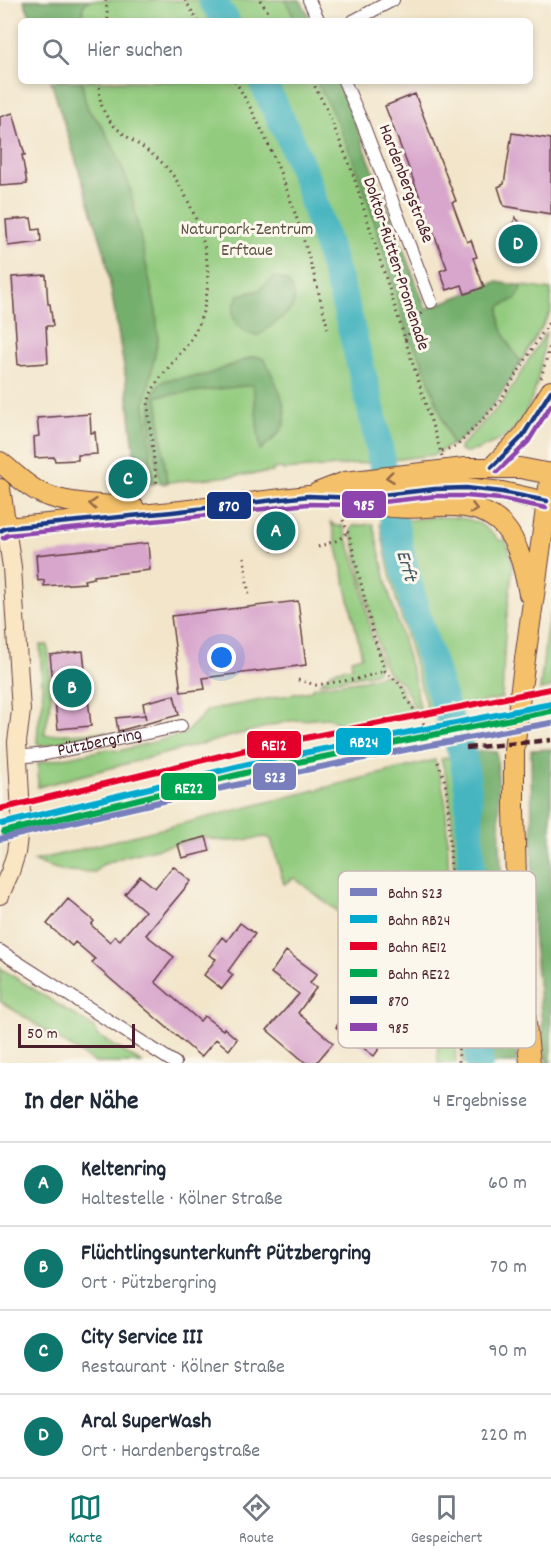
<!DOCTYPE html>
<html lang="de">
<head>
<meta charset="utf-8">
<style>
	body { margin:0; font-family:Dekko,sans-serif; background:#f6f6f7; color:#1f2937 }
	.scale { position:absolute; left:18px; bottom:15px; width:117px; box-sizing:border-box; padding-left:6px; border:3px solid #4a1f2b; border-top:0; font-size:16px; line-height:21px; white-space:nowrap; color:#4a1f2b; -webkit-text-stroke:4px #fbf7ec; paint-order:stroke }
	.you { position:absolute; left:222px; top:658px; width:21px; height:21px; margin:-15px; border:4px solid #fff; border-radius:50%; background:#1a73e8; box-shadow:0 0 0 9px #1a73e833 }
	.badge { display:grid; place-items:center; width:39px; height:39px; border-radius:50%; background:#0f766e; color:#fff; font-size:20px; font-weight:700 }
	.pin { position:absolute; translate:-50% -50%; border:3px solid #fff; box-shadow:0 2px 6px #0006 }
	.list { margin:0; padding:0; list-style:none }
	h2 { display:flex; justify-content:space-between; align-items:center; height:78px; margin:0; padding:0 24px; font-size:26px }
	h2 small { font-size:20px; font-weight:400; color:#747a83 }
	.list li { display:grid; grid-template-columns:39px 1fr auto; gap:18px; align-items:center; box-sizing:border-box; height:84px; padding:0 24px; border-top:2px solid #e0e1e3 }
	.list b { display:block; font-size:22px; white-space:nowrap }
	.list p { margin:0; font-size:20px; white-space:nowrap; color:#747a83 }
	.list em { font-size:20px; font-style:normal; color:#747a83 }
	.icon { flex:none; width:33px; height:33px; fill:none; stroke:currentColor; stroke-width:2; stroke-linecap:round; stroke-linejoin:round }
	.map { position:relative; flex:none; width:551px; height:1063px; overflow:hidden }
	.search { position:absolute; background:#fff; box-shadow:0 3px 9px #0003; left:18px; right:18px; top:18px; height:66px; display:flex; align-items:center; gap:15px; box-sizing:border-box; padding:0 21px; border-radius:9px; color:#747a83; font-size:22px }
	.sheet { height:414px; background:#fff }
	nav { display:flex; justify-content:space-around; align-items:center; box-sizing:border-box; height:84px; border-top:2px solid #e0e1e3; background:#fff; font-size:16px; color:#747a83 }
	nav a { display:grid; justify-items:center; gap:3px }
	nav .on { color:#0f766e }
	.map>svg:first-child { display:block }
</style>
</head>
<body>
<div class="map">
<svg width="551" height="1063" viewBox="0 0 551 1063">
	<rect width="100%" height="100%" fill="#fbf7ec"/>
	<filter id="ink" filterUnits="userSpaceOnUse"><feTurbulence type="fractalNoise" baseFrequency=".0167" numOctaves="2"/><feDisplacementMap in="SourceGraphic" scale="12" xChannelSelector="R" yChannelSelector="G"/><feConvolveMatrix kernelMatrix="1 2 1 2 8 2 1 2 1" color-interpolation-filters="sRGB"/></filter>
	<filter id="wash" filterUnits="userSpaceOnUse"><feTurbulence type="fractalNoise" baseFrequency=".008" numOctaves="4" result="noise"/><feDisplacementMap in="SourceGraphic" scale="24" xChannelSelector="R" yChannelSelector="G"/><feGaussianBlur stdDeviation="1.35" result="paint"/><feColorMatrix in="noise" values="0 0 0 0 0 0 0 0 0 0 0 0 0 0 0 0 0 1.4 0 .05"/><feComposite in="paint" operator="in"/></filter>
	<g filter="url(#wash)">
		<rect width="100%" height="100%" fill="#f2e5ca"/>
		<path fill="#92cb7e" stroke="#6e7554" stroke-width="1.5" d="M24,0H300L312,21H32Z
			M51,81H339L426,309L496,282L551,290V312L515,372L497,400L458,441L434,455L339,466L283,470L282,468L273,469V472L263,473L138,485L126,379L105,253Z
			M546,332C541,364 537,404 514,429C507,436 496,442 486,446C479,450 467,454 460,451V447L502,403Z
			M436,517C466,517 479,518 500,541L506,539L513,566L505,632L502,698L428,712C411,649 390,588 380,523Z
			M331,522L335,526H343L360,578L371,633L381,663L377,672L371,674L320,683L333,671L352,667L351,659L362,656Z
			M373,524L388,589L415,682L421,713L419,714L402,683L387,671L385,667L374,630L351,530L353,526Z
			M551,612V688L540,690L547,626Z
			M40,645H48L51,692L50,708L44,735L106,732V736L41,746L37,743L38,726L43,702Z
			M386,674L400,686L405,699L417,714L346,726L328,718L289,721L38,787V763L108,749L119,751L184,734L208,710L310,691L314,687L365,680Z
			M457,756L462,814L473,1063H462L452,822L448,784L441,759Z
			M435,760L441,779L446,805L456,1063H438L437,998L336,910L294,878L284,884L271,839L266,837C246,839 225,845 206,837L126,856L102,865L95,872L62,871L33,861Z
			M0,968L89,1024L94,1028L97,1035L142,1063H95L0,1001Z"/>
		<path fill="#75af6d" stroke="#60674c" stroke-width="1.5" d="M24,0H89L83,6V21H32Z
			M285,0H300L312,21H296Z
			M51,81H82L85,100L89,111L100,123L116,152L130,188L156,311L158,339L145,404L154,484L138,485L126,379L105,253Z
			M316,81H339L426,309L496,282L521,286C518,305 512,298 500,307C496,325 510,348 521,362C504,390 481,428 452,445L420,356L409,338C383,251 361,160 316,81Z
			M274,278C291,277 300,297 291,309C286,315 262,334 256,336C235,330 226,315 239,295L257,291Z
			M252,357H260L265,360C272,375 292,411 283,427C278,436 269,443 260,450L253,385L157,396L167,483L163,484L159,478C156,454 138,393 166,380L206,375Z
			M551,749V1063H546L533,932L531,750Z
			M483,751L497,752L502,896L517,1063H484L473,779L469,754Z"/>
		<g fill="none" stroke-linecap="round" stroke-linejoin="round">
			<path stroke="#46b5c0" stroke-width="4.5" d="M401,609L410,591"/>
			<path stroke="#46b5c0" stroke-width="28" d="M212,0L226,21
				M262,81L289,136L308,184L345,303L372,413L400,550L417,616L444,703L463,756L468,789L479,1063"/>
		</g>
		<g id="blocks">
			<path fill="#d8a6cc" d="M415,94L456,201L452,202L467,242L471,240L477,257L473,258L484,287L465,294L462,285L447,290L440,271L447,268L385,106Z
				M13,113L25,155H22L27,184L0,186V117Z
				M512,133L551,139V214L504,206L498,187L504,184Z
				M515,217L528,232L523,259L508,257Z
				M31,218L33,230L40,229L41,242L8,246L6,220Z
				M46,275L48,304H50L53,326H46L48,363L18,365L12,277Z
				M90,414L91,433L95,432L97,454L78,455V460L55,461L54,457L35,458L34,437L39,436L37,418Z
				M133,457L136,485L121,487L119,473L122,472L121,459Z
				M148,543L150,570L94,576V578L84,580L85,583L44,586V580L38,581L36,555Z
				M298,601L306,665L203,678L205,689L181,692L171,616Z
				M83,651L91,726L58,729L50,655Z
				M174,695L179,715L118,731L116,718L145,715L146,720L143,703Z
				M206,837L210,851L182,858L178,844Z
				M173,866L191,881L146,935L174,957L155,982L200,1021L204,1016L223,1030L224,1028L237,1039L229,1050L216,1039L201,1057L92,963L95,959L75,942L72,946L47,924L68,899L94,921L91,925L110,942L115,936L120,940L145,911L125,894L140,876L155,888Z
				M240,923L255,934L228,971L233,975L222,989L204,975L216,959L209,955L222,937L227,941Z
				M286,951L317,974L310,983L316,988L298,1013L333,1043L316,1063H306L267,1030L299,994L271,973Z
				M352,1006L389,1035L374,1056L336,1027Z"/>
		</g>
	</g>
	<g filter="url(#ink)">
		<use href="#blocks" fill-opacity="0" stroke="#633d43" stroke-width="1.5"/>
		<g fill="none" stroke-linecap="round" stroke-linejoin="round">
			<defs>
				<g id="street">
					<path d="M309,0L319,21"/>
					<path d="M353,21L393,0"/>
					<path d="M344,81L362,122L431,302"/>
					<path id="s1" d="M17,757L46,754L181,726"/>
					<path d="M0,951L175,1063"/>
				</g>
				<path id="secondary" d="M0,895L10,872L16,853L21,813L17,742L21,711L12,567L6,528"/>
				<path id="primary" d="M0,462C13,472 26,486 41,493C69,506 104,504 134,508
					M492,467L522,437L551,391
					M0,489L6,528L172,512L308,496L356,498L435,489L466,488L502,492L551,503
					M317,493L345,482L465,468H520L551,474
					M365,501C390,510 412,508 438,506C505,503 518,536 529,594
					M530,1063L518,943L514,811V751L520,695L551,473"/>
			</defs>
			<use href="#street" stroke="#633d43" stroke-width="14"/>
			<use href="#secondary" stroke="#633d43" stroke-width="20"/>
			<use href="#primary" stroke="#633d43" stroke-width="22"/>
			<path stroke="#633d43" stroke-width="3" stroke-dasharray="1.5 4.5" stroke-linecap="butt" d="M106,0L108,21
				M185,0L198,21
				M260,0L274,21
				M100,81C95,127 130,135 158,159C174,173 185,193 193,212C211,253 215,299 191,339C185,348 178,356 171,364C161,378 149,389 148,407L157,486
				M235,81C281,156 307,244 328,329
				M312,81L326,108L351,168L442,456
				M405,340L414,323L424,310
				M541,378L551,342
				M442,451L457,446L500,401L551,319
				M343,520L350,538L374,637L385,671L401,685L406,698L432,736
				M285,524L288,551
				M270,526L273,553
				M318,547L338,540L348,532
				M244,557L249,597
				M298,680L316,685L357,679L385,671
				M438,762L444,778L448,799L459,1063"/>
			<use href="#street" stroke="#fff" stroke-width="12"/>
			<use href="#secondary" stroke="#fbe6c3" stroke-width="18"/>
			<use href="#primary" stroke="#f4c16a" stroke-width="20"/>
			<path stroke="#4a1f2b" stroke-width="4.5" stroke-dasharray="9 4.5" stroke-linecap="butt" d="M466,748L551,740"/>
			<defs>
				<path id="bus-1" d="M492,467L522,437L551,391
					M0,531L6,528L172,512L308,496L356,498L435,489L466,488L502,492L547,501"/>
				<path id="bus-2" d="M497,472L528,442L551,405
					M3,538L8,535L173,519L308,504L356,505L436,496H466L501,499L546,508"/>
			</defs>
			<use href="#bus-1" stroke="#fbf7ec" stroke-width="9"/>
			<use href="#bus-2" stroke="#fbf7ec" stroke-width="9"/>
			<use href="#bus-1" stroke="#143582" stroke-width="4.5"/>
			<use href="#bus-2" stroke="#8e44ad" stroke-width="4.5"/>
			<defs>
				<path id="rail-1" d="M0,839C183,795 366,755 551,723"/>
				<path id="rail-2" d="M2,824L248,764L551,704"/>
				<path id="rail-3" d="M0,809L245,750L550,689"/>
				<path id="rail-4" d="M4,832L249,772L551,711"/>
			</defs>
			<use href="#rail-1" stroke="#fbf7ec" stroke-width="10"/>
			<use href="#rail-2" stroke="#fbf7ec" stroke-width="10"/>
			<use href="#rail-3" stroke="#fbf7ec" stroke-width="10"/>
			<use href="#rail-4" stroke="#fbf7ec" stroke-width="10"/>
			<use href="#rail-1" stroke="#787fbc" stroke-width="6"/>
			<use href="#rail-2" stroke="#00a9ce" stroke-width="6"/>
			<use href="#rail-3" stroke="#e4002b" stroke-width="6"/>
			<use href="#rail-4" stroke="#00a651" stroke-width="6"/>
		</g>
		<defs><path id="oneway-chevron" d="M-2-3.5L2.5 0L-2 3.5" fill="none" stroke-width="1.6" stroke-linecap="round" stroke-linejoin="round" transform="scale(1.5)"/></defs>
		<g stroke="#966847">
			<use href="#oneway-chevron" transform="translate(390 477) rotate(173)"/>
			<use href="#oneway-chevron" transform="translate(93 504) rotate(-175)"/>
			<use href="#oneway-chevron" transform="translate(474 509) rotate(15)"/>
		</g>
	</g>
	<g text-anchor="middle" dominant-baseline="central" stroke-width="6" stroke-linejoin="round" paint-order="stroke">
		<g font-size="18" fill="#4a1f2b" stroke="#fbf7ec">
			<text transform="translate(405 184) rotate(69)">Hardenbergstraße</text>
			<text transform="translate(395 264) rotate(72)">Doktor-Rütten-Promenade</text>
			<text stroke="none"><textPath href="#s1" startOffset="84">Pützbergring</textPath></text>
		</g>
		<g font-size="18" fill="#605344" stroke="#fbf7ec">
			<text x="247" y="230">Naturpark-Zentrum<tspan x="247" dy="21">Erftaue</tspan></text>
		</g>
		<g font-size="20" font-style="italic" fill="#485b67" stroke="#fbf7ec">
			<text transform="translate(405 566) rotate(74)">Erft</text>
		</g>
	</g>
	<rect x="338" y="871" width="198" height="177" rx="9" fill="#fbf7ec" stroke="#c6b6b2" stroke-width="1.5"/>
	<rect x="350" y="888" width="27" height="8" fill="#787fbc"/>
	<rect x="350" y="915" width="27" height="8" fill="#00a9ce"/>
	<rect x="350" y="942" width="27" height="8" fill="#e4002b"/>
	<rect x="350" y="969" width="27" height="8" fill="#00a651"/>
	<rect x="350" y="996" width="27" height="8" fill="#143582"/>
	<rect x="350" y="1023" width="27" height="8" fill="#8e44ad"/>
	<g font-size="16" fill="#4a1f2b">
		<text x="388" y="898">Bahn S23</text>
		<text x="388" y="925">Bahn RB24</text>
		<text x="388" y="952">Bahn RE12</text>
		<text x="388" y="979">Bahn RE22</text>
		<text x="388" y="1006">870</text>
		<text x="388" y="1033">985</text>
	</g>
	<g stroke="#fbf7ec" stroke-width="2">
		<rect x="341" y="490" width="46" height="29" rx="6" fill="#8e44ad"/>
		<rect x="206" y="491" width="46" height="29" rx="6" fill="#143582"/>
		<rect x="335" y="727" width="57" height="29" rx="6" fill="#00a9ce"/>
		<rect x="246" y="730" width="56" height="29" rx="6" fill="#e4002b"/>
		<rect x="252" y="762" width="45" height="29" rx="6" fill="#787fbc"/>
		<rect x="160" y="772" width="57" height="29" rx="6" fill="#00a651"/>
	</g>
	<g font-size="16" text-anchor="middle" font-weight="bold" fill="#fff">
		<text x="364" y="510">985</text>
		<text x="229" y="511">870</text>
		<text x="364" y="747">RB24</text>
		<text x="274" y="750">RE12</text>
		<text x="275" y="782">S23</text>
		<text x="189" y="793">RE22</text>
	</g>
</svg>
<div class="scale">50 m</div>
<div class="you"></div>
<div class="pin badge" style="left:276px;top:531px">A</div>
<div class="pin badge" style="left:72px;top:688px">B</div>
<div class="pin badge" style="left:128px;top:479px">C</div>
<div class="pin badge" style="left:518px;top:244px">D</div>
<div class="search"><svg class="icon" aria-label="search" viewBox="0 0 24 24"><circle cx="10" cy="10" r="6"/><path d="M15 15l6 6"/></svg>Hier suchen</div>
</div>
<section class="sheet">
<h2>In der Nähe<small>4 Ergebnisse</small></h2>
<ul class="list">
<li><span class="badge">A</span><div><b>Keltenring</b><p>Haltestelle · Kölner Straße</p></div><em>60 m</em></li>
<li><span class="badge">B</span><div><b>Flüchtlingsunterkunft Pützbergring</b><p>Ort · Pützbergring</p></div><em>70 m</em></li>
<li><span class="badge">C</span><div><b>City Service III</b><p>Restaurant · Kölner Straße</p></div><em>90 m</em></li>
<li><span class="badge">D</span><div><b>Aral SuperWash</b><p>Ort · Hardenbergstraße</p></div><em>220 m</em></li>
</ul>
</section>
<nav>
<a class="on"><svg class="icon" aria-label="map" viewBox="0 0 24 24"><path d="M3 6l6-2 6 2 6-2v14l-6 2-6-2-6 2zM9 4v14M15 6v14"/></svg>Karte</a>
<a><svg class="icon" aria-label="directions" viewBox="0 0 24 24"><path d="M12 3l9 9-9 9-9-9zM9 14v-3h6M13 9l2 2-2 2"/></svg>Route</a>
<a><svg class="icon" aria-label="saved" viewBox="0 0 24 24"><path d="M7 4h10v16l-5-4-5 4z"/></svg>Gespeichert</a>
</nav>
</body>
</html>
